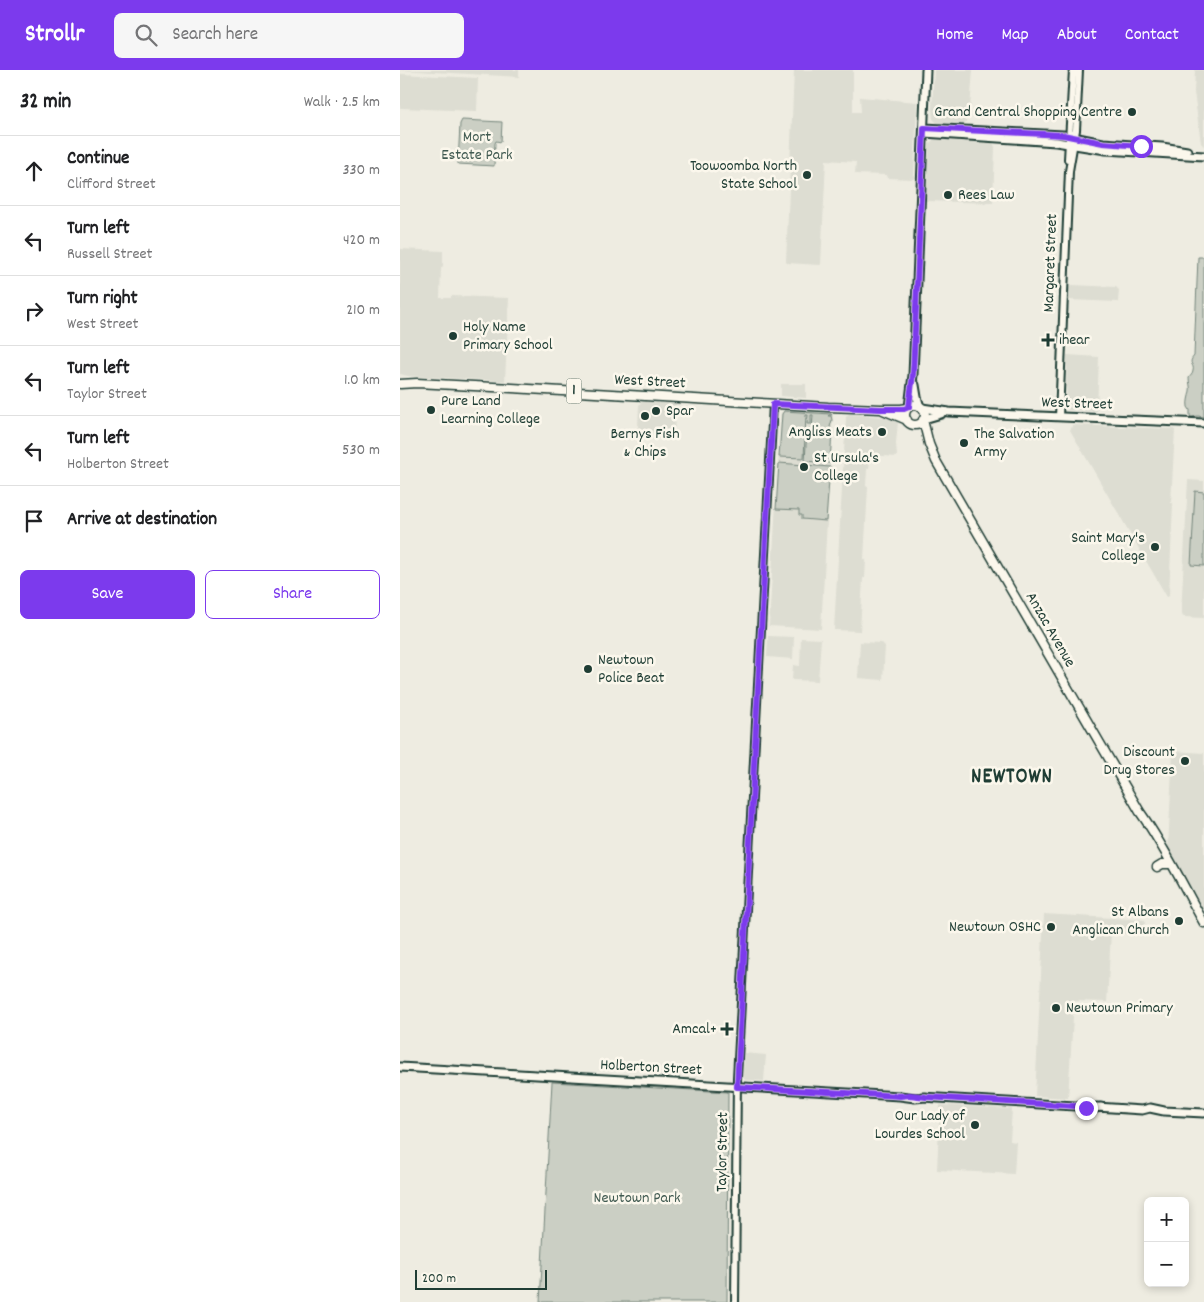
<!DOCTYPE html>
<html lang="en">
<head>
<meta charset="utf-8">
<style>
	body { margin:0; font-family:Dekko,sans-serif; background:#f6f6f6; color:#202124 }
	.controls { position:absolute; right:15px; bottom:15px; display:grid; overflow:hidden; border-radius:8px; box-shadow:0 2px 8px #0003 }
	.controls button { width:45px; height:45px; display:grid; place-items:center; padding:0; border:0; border-bottom:1px solid #e0e0e0; background:#fff; color:#202124; font:25px sans-serif }
	.scale { position:absolute; left:15px; bottom:12px; width:132px; box-sizing:border-box; padding-left:5px; border:2px solid #1f3d34; border-top:0; font-size:14px; line-height:18px; white-space:nowrap; color:#1f3d34; -webkit-text-stroke:4px #fbf7ec; paint-order:stroke }
	.stop { position:absolute; width:15px; height:15px; margin:-11px; border:4px solid #7c3aed; border-radius:50%; background:#fff }
	.stop.end { background:#7c3aed; border-color:#fff; box-shadow:0 1px 5px #0008 }
	.list { margin:0; padding:0; list-style:none }
	h2 { display:flex; justify-content:space-between; align-items:center; height:65px; margin:0; padding:0 20px; font-size:21px }
	h2 small { font-size:16px; font-weight:400; color:#757577 }
	.list li { display:grid; grid-template-columns:32px 1fr auto; gap:15px; align-items:center; box-sizing:border-box; height:70px; padding:0 20px; border-top:1px solid #e0e0e0 }
	.list b { display:block; font-size:19px; white-space:nowrap }
	.list p { margin:0; font-size:16px; white-space:nowrap; color:#757577 }
	.list em { font-size:16px; font-style:normal; color:#757577 }
	.actions { display:flex; gap:10px; padding:15px 20px }
	.actions a { flex:1; padding:11px 0; border:1px solid #7c3aed; border-radius:8px; text-align:center; font-size:18px; color:#7c3aed }
	.actions .main { background:#7c3aed; color:#fff }
	.icon { flex:none; width:28px; height:28px; fill:none; stroke:currentColor; stroke-width:2; stroke-linecap:round; stroke-linejoin:round }
	.map { position:relative; flex:none; width:804px; height:1232px; overflow:hidden }
	header { display:flex; align-items:center; gap:30px; box-sizing:border-box; height:70px; padding:0 25px; background:#7c3aed; color:#fff }
	header strong { font-size:24px }
	nav { display:flex; gap:28px; margin-inline-start:auto; font-size:18px }
	.search { width:350px; height:45px; background:#f6f6f6; display:flex; align-items:center; gap:12px; box-sizing:border-box; padding:0 18px; border-radius:8px; color:#757577; font-size:19px }
	main { display:flex }
	aside { flex:1; background:#fff }
	.map>svg:first-child { display:block }
</style>
</head>
<body>
<header>
<strong>Strollr</strong>
<div class="search"><svg class="icon" aria-label="search" viewBox="0 0 24 24"><circle cx="10" cy="10" r="6"/><path d="M15 15l6 6"/></svg>Search here</div>
<nav><a>Home</a><a>Map</a><a>About</a><a>Contact</a></nav>
</header>
<main>
<aside>
<h2>32 min<small>Walk · 2.5 km</small></h2>
<ul class="list">
<li><svg class="icon" aria-label="ahead" viewBox="0 0 24 24"><path d="M12 20V5M6 11l6-6 6 6"/></svg><div><b>Continue</b><p>Clifford Street</p></div><em>330 m</em></li>
<li><svg class="icon" aria-label="left" viewBox="0 0 24 24"><path d="M17 20v-9H6M10 6l-5 5 5 5"/></svg><div><b>Turn left</b><p>Russell Street</p></div><em>420 m</em></li>
<li><svg class="icon" aria-label="right" viewBox="0 0 24 24"><path d="M7 20v-9h11M14 6l5 5-5 5"/></svg><div><b>Turn right</b><p>West Street</p></div><em>210 m</em></li>
<li><svg class="icon" aria-label="left" viewBox="0 0 24 24"><path d="M17 20v-9H6M10 6l-5 5 5 5"/></svg><div><b>Turn left</b><p>Taylor Street</p></div><em>1.0 km</em></li>
<li><svg class="icon" aria-label="left" viewBox="0 0 24 24"><path d="M17 20v-9H6M10 6l-5 5 5 5"/></svg><div><b>Turn left</b><p>Holberton Street</p></div><em>530 m</em></li>
<li><svg class="icon" aria-label="arrive" viewBox="0 0 24 24"><path d="M6 21V4h12l-3 4 3 4H6"/></svg><div><b>Arrive at destination</b></div></li>
</ul>
<div class="actions"><a class="main">Save</a><a>Share</a></div>
</aside>
<div class="map">
<svg width="804" height="1232" viewBox="0 0 804 1232">
	<rect width="100%" height="100%" fill="#eeece1"/>
	<filter id="ink" filterUnits="userSpaceOnUse"><feTurbulence type="fractalNoise" baseFrequency=".02" numOctaves="2"/><feDisplacementMap in="SourceGraphic" scale="10" xChannelSelector="R" yChannelSelector="G"/><feConvolveMatrix kernelMatrix="1 2 1 2 8 2 1 2 1" color-interpolation-filters="sRGB"/></filter>
	<g filter="url(#ink)">
		<path fill="#ddddd2" d="M0,0H119V7Z
			M394,0H453V42H461L460,27L517,32L514,109L487,108L486,105L455,104L456,92L426,90L421,194L420,195L387,193L386,192Z
			M534,0H573L570,39L566,52L564,54H538L533,49L532,38Z
			M795,0H804V76L801,73L794,22Z
			M0,4L78,8L77,41L0,38Z
			M534,69L593,73L595,77L593,133L526,131L529,74Z
			M0,179L43,181V196L41,198L40,228H51V226L109,228L105,311L8,306L0,304Z
			M672,215L716,217L719,220L718,232L669,230V218Z
			M667,285L699,287L697,341L669,340L666,338Z
			M381,314H406V328L381,326Z
			M243,331L276,334L274,362L241,361L238,357L239,335Z
			M384,340L433,343L421,559L369,556L381,343Z
			M449,344L486,347L498,352L496,373L497,387L471,385L469,398L467,399L466,416L468,417L464,489L466,490L465,508H463L460,561L434,560L446,347Z
			M673,355L775,359L771,433H773L769,526L767,527L670,360Z
			M788,410L804,411V548L784,547L781,544Z
			M368,566L394,567L393,589L367,587Z
			M401,568L421,569L418,611L392,610L393,595L400,596Z
			M460,572L482,573L485,576L483,610L458,608Z
			M773,681L804,683V841L768,778Z
			M644,844L745,850L744,864L711,863L707,932L674,931L668,1028L635,1026Z
			M344,983L366,985L364,1011L345,1010L343,1007Z
			M540,1035L612,1039L610,1071L616,1072L614,1104L537,1100Z"/>
		<path fill="#cbcfc4" stroke="#75867c" d="M62,50L102,52L101,72L96,71L95,73L94,96L58,94L60,54Z
			M798,187H804V347L798,346L791,347L790,346V340L788,337C787,331 789,327 790,321C791,317 789,313 789,308C790,306 793,304 793,301C795,294 787,294 794,286Z
			M384,341L431,344L432,345H429L428,346H431L432,350L430,357L432,361L430,393L405,391L407,359H412L413,345H411V354H407L408,345H406L404,388L379,387L382,344Z
			M379,393L430,397L426,451L402,449V445H399V440L376,439Z
			M795,421L804,422V496L791,495Z
			M152,1012L328,1022L327,1232H140Z"/>
		<g fill="none" stroke-linecap="round" stroke-linejoin="round">
			<defs>
				<path id="tertiary" d="M668,89L673,0
					M659,347L669,101L676,60L679,0
					M335,1232L337,1008L373,334"/>
				<path id="secondary" d="M524,58L663,65L703,73L762,77L787,81
					M524,63L656,72L706,80L804,86
					M515,315L517,327L520,337
					M509,337L513,305L526,0
					M522,338L549,342L804,353
					M524,349L541,344
					M0,997L500,1026L515,1028L526,1027
					M522,1027L675,1036L690,1039L701,1037
					M697,1037L742,1040L750,1038L764,1041L804,1043"/>
				<path id="primary" d="M0,314L17,313L112,318L428,337L481,339H501L508,338
					M505 345a10 10 0 1 1 20 0a10 10 0 1 1-20 0Z
					M483,340L507,350
					M523,350L529,374L536,391L740,742C765,777 783,816 804,853
					M757,797L762,794H769"/>
			</defs>
			<use href="#tertiary" stroke="#1f3d34" stroke-width="10"/>
			<use href="#secondary" stroke="#1f3d34" stroke-width="11"/>
			<use href="#primary" stroke="#1f3d34" stroke-width="11"/>
			<use href="#tertiary" stroke="#fbf7ec" stroke-width="6"/>
			<use href="#secondary" stroke="#fbf7ec" stroke-width="7"/>
			<use href="#primary" stroke="#fbf7ec" stroke-width="8"/>
		</g>
	</g>
	<g fill="none" stroke-linecap="round" stroke-linejoin="round" filter="url(#ink)">
		<path stroke="#7c3aed" stroke-width="6" d="M686,1038L675,1036L526,1027L510,1025L500,1026L337,1017L373,334L481,339H504L509,337L513,304L524,58L663,65L703,73L741,76"/>
	</g>
	<g fill="#1f3d34" stroke="#fbf7ec" stroke-width="2">
		<circle cx="732" cy="42" r="5"/>
		<circle cx="407" cy="105" r="5"/>
		<circle cx="548" cy="125" r="5"/>
		<circle cx="53" cy="266" r="5"/>
		<path d="M645.5 262.5h5v5h5v5h-5v5h-5v-5h-5v-5h5z"/>
		<circle cx="31" cy="340" r="5"/>
		<circle cx="256" cy="341" r="5"/>
		<circle cx="245" cy="346" r="5"/>
		<circle cx="482" cy="362" r="5"/>
		<circle cx="564" cy="373" r="5"/>
		<circle cx="404" cy="397" r="5"/>
		<circle cx="755" cy="477" r="5"/>
		<circle cx="188" cy="599" r="5"/>
		<circle cx="785" cy="691" r="5"/>
		<circle cx="779" cy="851" r="5"/>
		<circle cx="651" cy="857" r="5"/>
		<circle cx="656" cy="938" r="5"/>
		<path d="M324.5 951.5h5v5h5v5h-5v5h-5v-5h-5v-5h5z"/>
		<circle cx="575" cy="1055" r="5"/>
	</g>
	<g text-anchor="middle" dominant-baseline="central" stroke-width="5" stroke-linejoin="round" paint-order="stroke">
		<rect fill="#fbf7ec" stroke="#61756b" stroke-width="1" x="166.5" y="308.5" width="15" height="25" rx="4"/>
		<g font-size="15" font-weight="bold" fill="#1f3d34">
			<text x="174" y="321">1</text>
		</g>
		<g font-size="16" fill="#1f3d34" stroke="#fbf7ec" text-anchor="end">
			<text x="722" y="42">Grand Central Shopping Centre</text>
			<text x="397" y="96">Toowoomba North<tspan x="397" dy="18">State School</tspan></text>
			<text x="558" y="125" text-anchor="start">Rees Law</text>
			<text x="63" y="257" text-anchor="start">Holy Name<tspan x="63" dy="18">Primary School</tspan></text>
			<text x="659" y="270" text-anchor="start">ihear</text>
			<text x="41" y="331" text-anchor="start">Pure Land<tspan x="41" dy="18">Learning College</tspan></text>
			<text x="266" y="341" text-anchor="start">Spar</text>
			<text x="472" y="362">Angliss Meats</text>
			<text x="245" y="364" text-anchor="middle">Bernys Fish<tspan x="245" dy="18">&amp; Chips</tspan></text>
			<text x="574" y="364" text-anchor="start">The Salvation<tspan x="574" dy="18">Army</tspan></text>
			<text x="414" y="388" text-anchor="start">St Ursula's<tspan x="414" dy="18">College</tspan></text>
			<text x="745" y="468">Saint Mary's<tspan x="745" dy="18">College</tspan></text>
			<text x="198" y="590" text-anchor="start">Newtown<tspan x="198" dy="18">Police Beat</tspan></text>
			<text x="775" y="682">Discount<tspan x="775" dy="18">Drug Stores</tspan></text>
			<text x="769" y="842">St Albans<tspan x="769" dy="18">Anglican Church</tspan></text>
			<text x="641" y="857">Newtown OSHC</text>
			<text x="666" y="938" text-anchor="start">Newtown Primary</text>
			<text x="317" y="959">Amcal+</text>
			<text x="565" y="1046">Our Lady of<tspan x="565" dy="18">Lourdes School</tspan></text>
		</g>
		<g font-size="16" fill="#415a51" stroke="#fbf7ec">
			<text x="77" y="67">Mort<tspan x="77" dy="18">Estate Park</tspan></text>
			<text x="237" y="1128">Newtown Park</text>
		</g>
		<g font-size="16" fill="#1f3d34" stroke="#fbf7ec">
			<text transform="translate(651 193) rotate(-88)">Margaret Street</text>
			<text transform="translate(250 312) rotate(3)">West Street</text>
			<text transform="translate(677 334) rotate(2)">West Street</text>
			<text transform="translate(650 560) rotate(60)">Anzac Avenue</text>
			<text transform="translate(251 998) rotate(3)">Holberton Street</text>
			<text transform="translate(323 1082) rotate(-89)">Taylor Street</text>
		</g>
		<g font-size="21" font-weight="bold" letter-spacing="1" fill="#1f3d34" stroke="#fbf7ec">
			<text x="612" y="708">NEWTOWN</text>
		</g>
	</g>
</svg>
<div class="controls">
<button>+</button>
<button>−</button>
</div>
<div class="scale">200 m</div>
<div class="stop" style="left:741px;top:76px"></div>
<div class="stop end" style="left:686px;top:1038px"></div>
</div>
</main>
</body>
</html>
